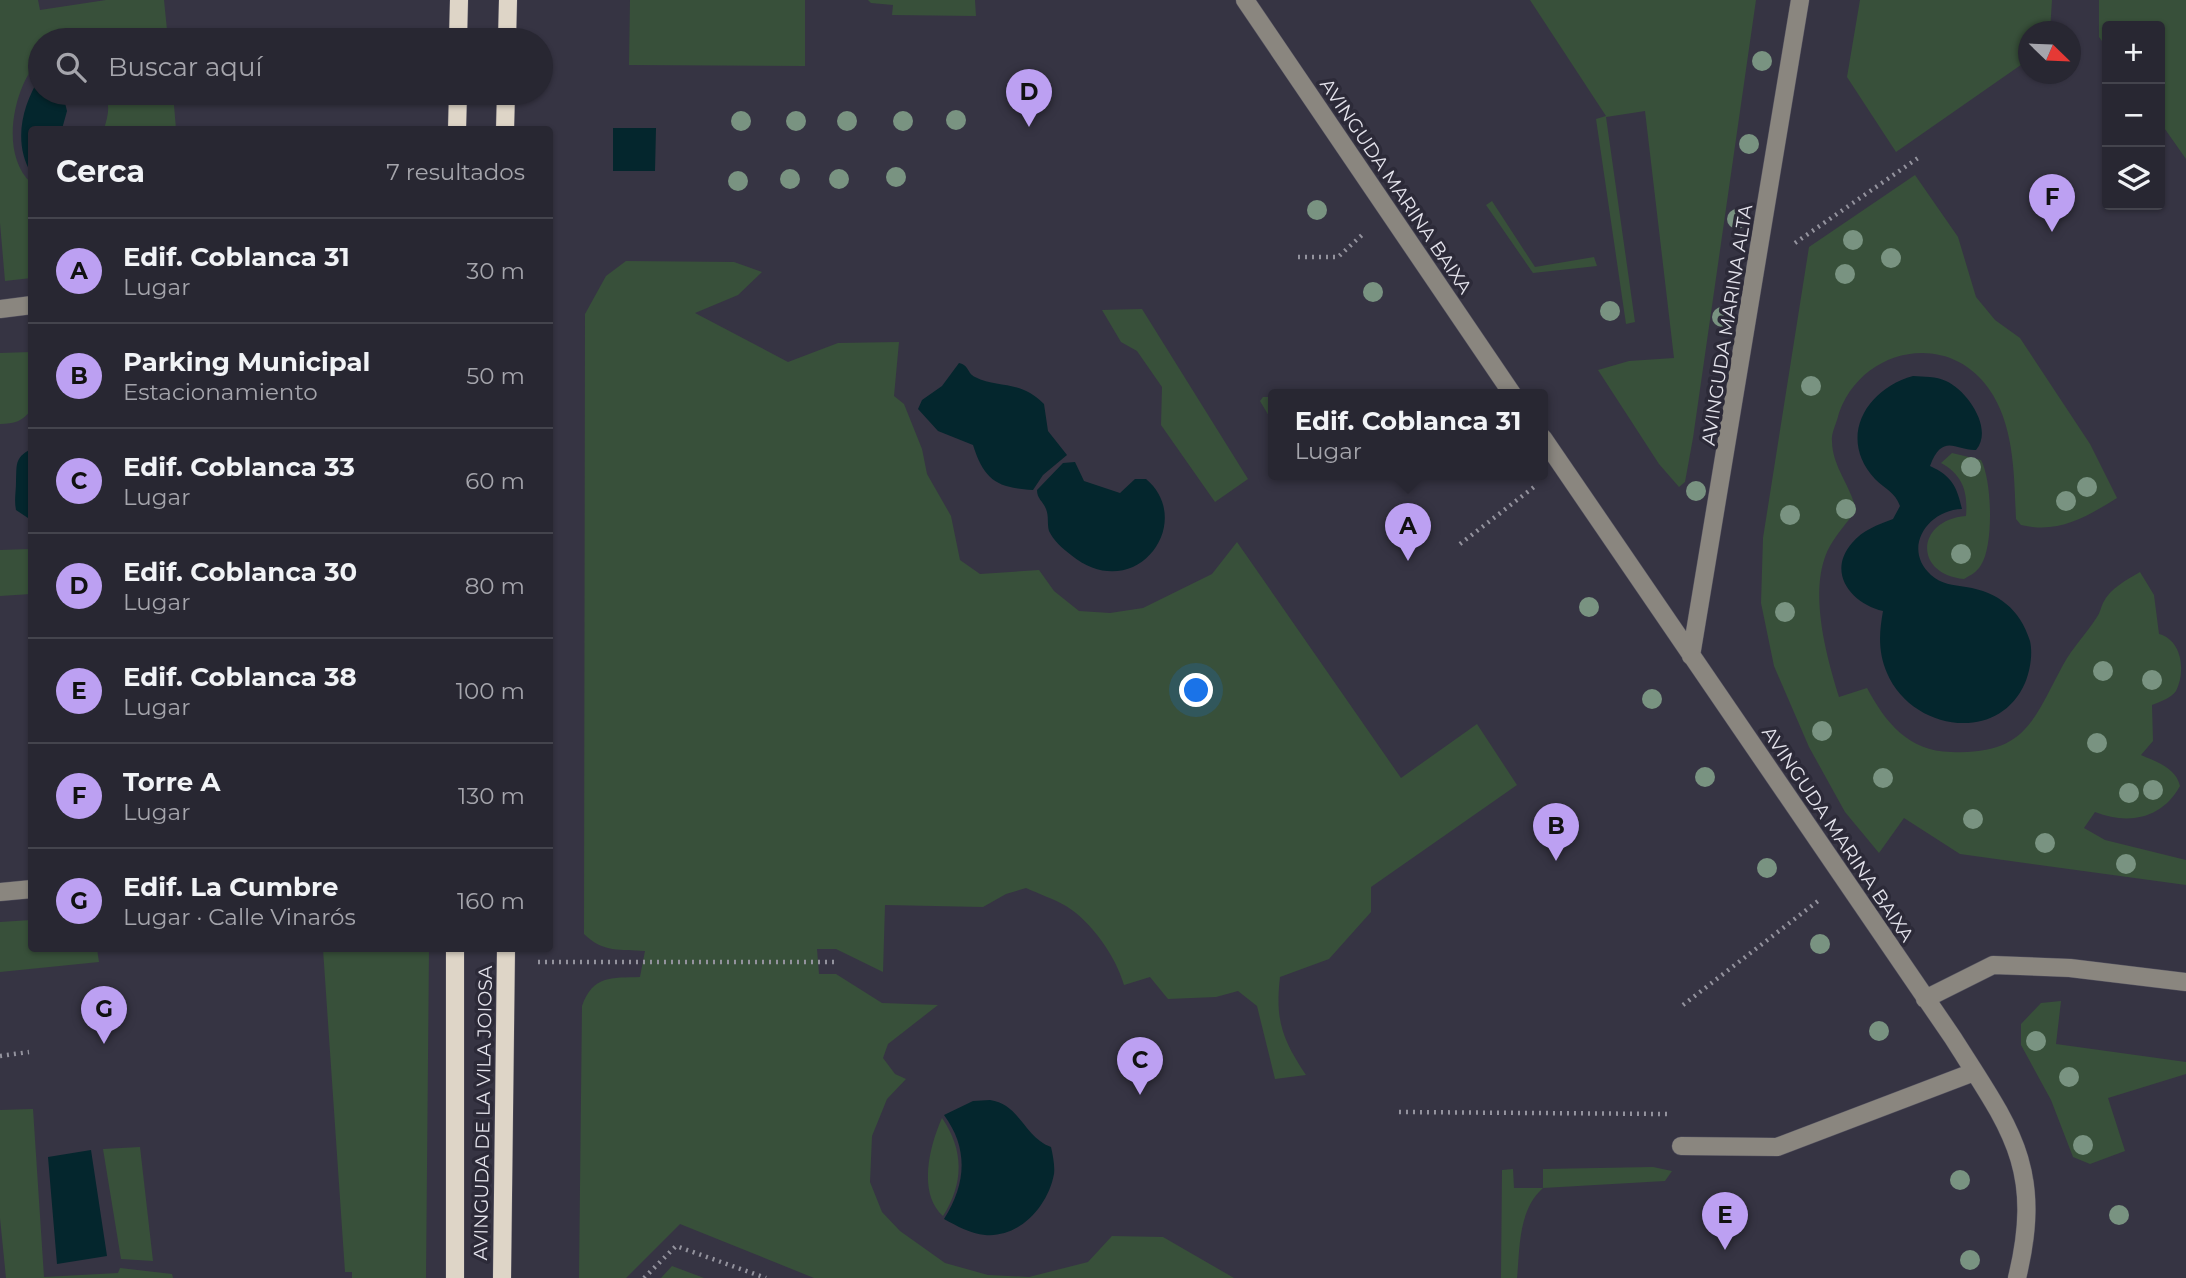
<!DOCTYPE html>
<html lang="es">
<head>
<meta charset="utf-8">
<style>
	body { margin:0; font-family:Montserrat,sans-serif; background:#34333e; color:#f1f3f6 }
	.controls { position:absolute; right:21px; top:21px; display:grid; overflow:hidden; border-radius:7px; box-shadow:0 2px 5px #0004 }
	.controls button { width:63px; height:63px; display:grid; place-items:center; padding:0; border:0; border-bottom:2px solid #44444d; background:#282732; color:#f1f3f6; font:35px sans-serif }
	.compass { position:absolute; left:2018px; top:21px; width:63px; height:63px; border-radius:50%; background:#282732; box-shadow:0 2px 5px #0004; rotate:113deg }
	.you { position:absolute; left:1197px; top:691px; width:24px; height:24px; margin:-18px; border:5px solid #fff; border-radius:50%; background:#1a73e8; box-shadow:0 0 0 10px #1a73e833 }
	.badge { display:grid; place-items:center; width:46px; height:46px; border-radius:50%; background:#bca0f2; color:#111; font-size:23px; font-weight:700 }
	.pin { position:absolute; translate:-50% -58px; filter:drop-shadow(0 2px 4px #0008) }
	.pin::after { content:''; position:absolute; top:37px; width:24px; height:21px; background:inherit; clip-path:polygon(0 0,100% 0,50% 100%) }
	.popup { position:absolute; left:1268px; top:389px; width:280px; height:91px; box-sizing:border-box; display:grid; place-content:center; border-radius:7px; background:#282732; filter:drop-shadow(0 2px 5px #0005); font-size:23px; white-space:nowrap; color:#a5a5ac }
	.popup b { font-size:26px; color:#f1f3f6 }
	.popup::after { content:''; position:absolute; left:50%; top:100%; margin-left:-14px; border:14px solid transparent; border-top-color:#282732 }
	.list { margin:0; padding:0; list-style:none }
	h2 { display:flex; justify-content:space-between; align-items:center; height:91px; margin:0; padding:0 28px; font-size:30px }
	h2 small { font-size:23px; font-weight:400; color:#a5a5ac }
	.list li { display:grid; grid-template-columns:46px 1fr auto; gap:21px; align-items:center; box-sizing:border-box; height:105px; padding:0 28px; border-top:2px solid #44444d }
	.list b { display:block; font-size:26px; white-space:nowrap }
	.list p { margin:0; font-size:23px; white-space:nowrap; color:#a5a5ac }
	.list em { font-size:23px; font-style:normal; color:#a5a5ac }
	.icon { flex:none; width:38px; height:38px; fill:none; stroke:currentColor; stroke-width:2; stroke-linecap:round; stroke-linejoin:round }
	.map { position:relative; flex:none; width:2186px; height:1278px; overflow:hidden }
	.search { position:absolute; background:#282732; box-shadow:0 2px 5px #0004; left:28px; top:28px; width:525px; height:77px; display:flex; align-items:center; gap:18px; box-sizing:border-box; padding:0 24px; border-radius:38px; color:#a5a5ac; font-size:26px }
	.panel { position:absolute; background:#282732; box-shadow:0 2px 5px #0004; left:28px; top:126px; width:525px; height:826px; border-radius:7px }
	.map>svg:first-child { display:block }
</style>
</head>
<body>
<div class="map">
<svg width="2186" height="1278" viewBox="0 0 2186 1278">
	<rect width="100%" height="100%" fill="#363443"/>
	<path fill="#38503a" d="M0,0H38L40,10L106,0H164L168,40H40C40,64 32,65 23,85C10,115 6,159 31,183V278L5,281L0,223Z
		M630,0H805V66L629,65Z
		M868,0H975L976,16L892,15L893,5L871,3Z
		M1530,0H1756L1693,438L1685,482L1679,487L1659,464L1598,370L1629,361L1674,358L1645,111L1606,117L1635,322L1626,324L1596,119L1606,116Z
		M1860,0H2052L2050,31L2028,32V60L1896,152L1847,77Z
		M2099,0H2186V159L2160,122V26H2107V48L2099,37Z
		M104,93H173L176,129H104C108,116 111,105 104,93Z
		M1915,175L1958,237L1976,297L1995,320L2020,338L2090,444L2117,498C2086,517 2059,534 2021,525L2016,519C2014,477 2015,426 1989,389C1946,327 1855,350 1837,420C1835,426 1831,435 1832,441C1832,467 1852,487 1856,511C1847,522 1837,534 1830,546C1807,587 1826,655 1839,697L1867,688C1886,723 1908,751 1951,752C2025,755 2033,721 2063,665C2073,647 2086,634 2097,617C2100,613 2101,607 2103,603C2110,588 2127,580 2140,572L2154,595L2159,634C2182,640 2186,671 2176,691C2171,698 2160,702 2152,705L2153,741L2141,755C2157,762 2176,768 2180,786C2162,819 2128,825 2095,812L2084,828L2105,840L2186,860V885L1960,854L1904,818L1879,853L1845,812L1809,747L1774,666L1761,603L1763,538L1809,247Z
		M1492,201L1535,267L1594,257L1597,266L1533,273L1486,205Z
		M626,261L734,262L762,272L738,295L695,313L788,362L838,343L899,342L894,396L904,404L922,449L927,474L951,516L960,560L980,574L1039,570L1054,591L1079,611L1110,613L1143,608L1212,574L1237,542L1401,778L1477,724L1517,785L1371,887V912L1329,959L1280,977C1275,1020 1282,1039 1306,1075L1275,1079L1257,1006L1238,991L1216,997L1168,999L1150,977L1124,985C1116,957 1092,922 1066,906C1054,899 1039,894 1026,888L1006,894L983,907L885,905L883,972L836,949H817L819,974H836L882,1003L938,1005L888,1044L883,1058L895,1074L906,1079L887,1099L872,1136L870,1182L882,1212L900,1231L945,1263L988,1275L1029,1277L1088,1262L1112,1236L1163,1237L1234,1278H814L680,1224L626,1278H579L582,1006C593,975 611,978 640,977L645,951C621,949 603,953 584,934L585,314L606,276Z
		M1142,309L1248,479L1215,502L1161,425L1162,387L1137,351L1121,342L1102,310Z
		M31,352V410C23,421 14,424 0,424V353Z
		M1263,397H1273V423L1260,401Z
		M1952,453L1981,460C1992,480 1994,545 1981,565C1977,572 1971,575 1964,579C1913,574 1916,520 1966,516C1968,492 1963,475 1941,463Z
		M31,549V594L0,596V550Z
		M31,920L32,948L97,949L99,962L0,972V922Z
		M323,949H429L426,1278H352V1272H345Z
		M2061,1001L2056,1044L2186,1062V1074L2108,1098L2125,1151L2090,1164L2073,1157L2051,1100L2021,1045V1024L2041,1003Z
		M33,1109L44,1277L118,1273L120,1268L172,1274L173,1278H6L0,1218V1110Z
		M942,1118C964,1150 964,1183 943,1216C917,1193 930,1145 942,1118Z
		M140,1147L153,1261L121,1259L103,1149Z
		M1653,1167L1672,1171L1665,1181L1543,1188C1518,1210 1520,1248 1517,1278H1501L1502,1170L1513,1169L1514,1188H1543V1169Z
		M672,1266L704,1278H661Z"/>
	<path fill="#04262d" d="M40,77V93H73L65,103L67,111L62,129L32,130L31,173C13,142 22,106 40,77Z
		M613,128H656L655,171H613Z
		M959,363C969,365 967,373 975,377C998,389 1019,379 1044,404L1048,431L1067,455L1043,475L1033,490C997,488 984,480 973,445L938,431L918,409L922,400L942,386Z
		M1913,376C1924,377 1936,376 1946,381C1967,390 1994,429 1976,450C1956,451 1943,432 1930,466C1952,476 1957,487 1962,509C1927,510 1902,549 1931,575C1941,584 1953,585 1966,587C1998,592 2020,609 2030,641C2033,654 2030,671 2025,683C1998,745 1911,730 1887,673C1878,652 1879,633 1883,611C1852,604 1826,573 1852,543C1863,530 1877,525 1893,519L1900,506C1895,492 1885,489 1875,479C1837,438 1866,389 1913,376Z
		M31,449V520L16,510C14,500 16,492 16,482C17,465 14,458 31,449Z
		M1075,462L1084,481L1120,493L1135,479H1146C1197,522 1135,607 1071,555C1063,549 1053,540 1049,531C1047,524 1049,516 1046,509C1043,501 1037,499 1037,490L1063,463Z
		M990,1100C1020,1104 1024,1137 1051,1147C1053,1156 1055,1166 1054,1174C1048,1206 1020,1238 985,1235C971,1234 957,1226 944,1219C966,1184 969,1149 944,1115L973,1101Z
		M91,1150L107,1256L57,1264L48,1157Z"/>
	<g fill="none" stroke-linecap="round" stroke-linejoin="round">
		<defs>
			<path id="minor" d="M1245,0L1513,395
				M0,309L32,305
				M1543,438L1953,1038C2010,1128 2044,1167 2017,1278
				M1691,656L1800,0
				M0,892L32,889
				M1925,999L1993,965L2070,968L2186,982
				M1681,1146L1777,1147L1974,1072"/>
			<path id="major" d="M458,40L459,0
				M507,40L508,0
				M457,130L458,93
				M505,130L506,93
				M455,948V1278
				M502,1278L506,948"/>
		</defs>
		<use href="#minor" stroke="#52505e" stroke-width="19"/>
		<use href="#major" stroke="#52505e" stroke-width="19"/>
		<path stroke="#94939e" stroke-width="4.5" stroke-dasharray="2 5" stroke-linecap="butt" d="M1795,243L1918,158
			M1298,257H1338L1362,235
			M1460,544L1534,487
			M538,962H838
			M1683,1005L1818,901
			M0,1056L29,1052
			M1399,1112L1667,1114
			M644,1278L676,1246L766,1278"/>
		<use href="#minor" stroke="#8a867f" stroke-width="18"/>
		<use href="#major" stroke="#ded5c7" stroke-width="18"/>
	</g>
	<g fill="#799381">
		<circle cx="1762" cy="61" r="10"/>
		<circle cx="956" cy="120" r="10"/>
		<circle cx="741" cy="121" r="10"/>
		<circle cx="796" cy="121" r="10"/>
		<circle cx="847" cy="121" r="10"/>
		<circle cx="903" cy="121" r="10"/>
		<circle cx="1749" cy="144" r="10"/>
		<circle cx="896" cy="177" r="10"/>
		<circle cx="790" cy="179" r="10"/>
		<circle cx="839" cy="179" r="10"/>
		<circle cx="738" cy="181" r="10"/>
		<circle cx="1317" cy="210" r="10"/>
		<circle cx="1737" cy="219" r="10"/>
		<circle cx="1853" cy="240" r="10"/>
		<circle cx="1891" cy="258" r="10"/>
		<circle cx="1845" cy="274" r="10"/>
		<circle cx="1373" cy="292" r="10"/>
		<circle cx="1610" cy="311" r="10"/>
		<circle cx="1722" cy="317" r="10"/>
		<circle cx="1811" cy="386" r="10"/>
		<circle cx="1971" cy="467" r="10"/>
		<circle cx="2087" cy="487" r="10"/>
		<circle cx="1696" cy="491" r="10"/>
		<circle cx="2066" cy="501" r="10"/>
		<circle cx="1846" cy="509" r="10"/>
		<circle cx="1790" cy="515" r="10"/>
		<circle cx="1961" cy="554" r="10"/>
		<circle cx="1589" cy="607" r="10"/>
		<circle cx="1785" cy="612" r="10"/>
		<circle cx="2103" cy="671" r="10"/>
		<circle cx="2152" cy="680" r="10"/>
		<circle cx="1652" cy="699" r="10"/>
		<circle cx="1822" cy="731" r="10"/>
		<circle cx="2097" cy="743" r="10"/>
		<circle cx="1705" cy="777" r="10"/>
		<circle cx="1883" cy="778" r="10"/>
		<circle cx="2153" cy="790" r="10"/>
		<circle cx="2129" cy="793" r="10"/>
		<circle cx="1973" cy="819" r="10"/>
		<circle cx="2045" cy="843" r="10"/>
		<circle cx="2126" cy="864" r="10"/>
		<circle cx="1767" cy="868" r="10"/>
		<circle cx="1820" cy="944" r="10"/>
		<circle cx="1879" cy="1031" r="10"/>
		<circle cx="2036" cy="1041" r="10"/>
		<circle cx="2069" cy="1077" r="10"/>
		<circle cx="2083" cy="1145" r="10"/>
		<circle cx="1960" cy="1180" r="10"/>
		<circle cx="2119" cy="1215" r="10"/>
		<circle cx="1970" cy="1260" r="10"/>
	</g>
	<g text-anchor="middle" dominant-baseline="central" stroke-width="7" stroke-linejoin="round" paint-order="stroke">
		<g font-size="19" fill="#e4e3ec" stroke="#2c2a38">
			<text transform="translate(1396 186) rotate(56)">AVINGUDA MARINA BAIXA</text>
			<text transform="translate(1727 325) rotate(-81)">AVINGUDA MARINA ALTA</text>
			<text transform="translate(1838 834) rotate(56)">AVINGUDA MARINA BAIXA</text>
			<text transform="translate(483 1113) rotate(-89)">AVINGUDA DE LA VILA JOIOSA</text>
		</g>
	</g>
</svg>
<div class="controls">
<button>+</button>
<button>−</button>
<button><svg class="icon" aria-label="layers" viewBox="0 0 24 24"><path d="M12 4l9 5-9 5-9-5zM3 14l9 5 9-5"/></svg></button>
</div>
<svg class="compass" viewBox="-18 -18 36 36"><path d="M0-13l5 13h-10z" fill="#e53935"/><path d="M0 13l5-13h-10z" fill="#a5a5ac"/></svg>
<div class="you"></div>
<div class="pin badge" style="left:1408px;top:561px">A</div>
<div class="popup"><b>Edif. Coblanca 31</b>Lugar</div>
<div class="pin badge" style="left:1556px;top:861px">B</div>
<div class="pin badge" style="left:1140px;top:1095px">C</div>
<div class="pin badge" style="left:1029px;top:127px">D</div>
<div class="pin badge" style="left:1725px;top:1250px">E</div>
<div class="pin badge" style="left:2052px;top:232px">F</div>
<div class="pin badge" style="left:104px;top:1044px">G</div>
<div class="search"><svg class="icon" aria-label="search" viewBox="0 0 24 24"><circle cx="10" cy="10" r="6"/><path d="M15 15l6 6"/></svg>Buscar aquí</div>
<section class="panel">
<h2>Cerca<small>7 resultados</small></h2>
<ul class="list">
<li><span class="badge">A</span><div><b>Edif. Coblanca 31</b><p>Lugar</p></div><em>30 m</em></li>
<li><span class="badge">B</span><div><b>Parking Municipal</b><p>Estacionamiento</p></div><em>50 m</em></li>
<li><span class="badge">C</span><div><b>Edif. Coblanca 33</b><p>Lugar</p></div><em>60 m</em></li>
<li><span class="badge">D</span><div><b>Edif. Coblanca 30</b><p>Lugar</p></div><em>80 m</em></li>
<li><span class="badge">E</span><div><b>Edif. Coblanca 38</b><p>Lugar</p></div><em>100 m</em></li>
<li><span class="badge">F</span><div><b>Torre A</b><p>Lugar</p></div><em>130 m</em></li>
<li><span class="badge">G</span><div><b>Edif. La Cumbre</b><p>Lugar · Calle Vinarós</p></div><em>160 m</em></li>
</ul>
</section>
</div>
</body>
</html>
